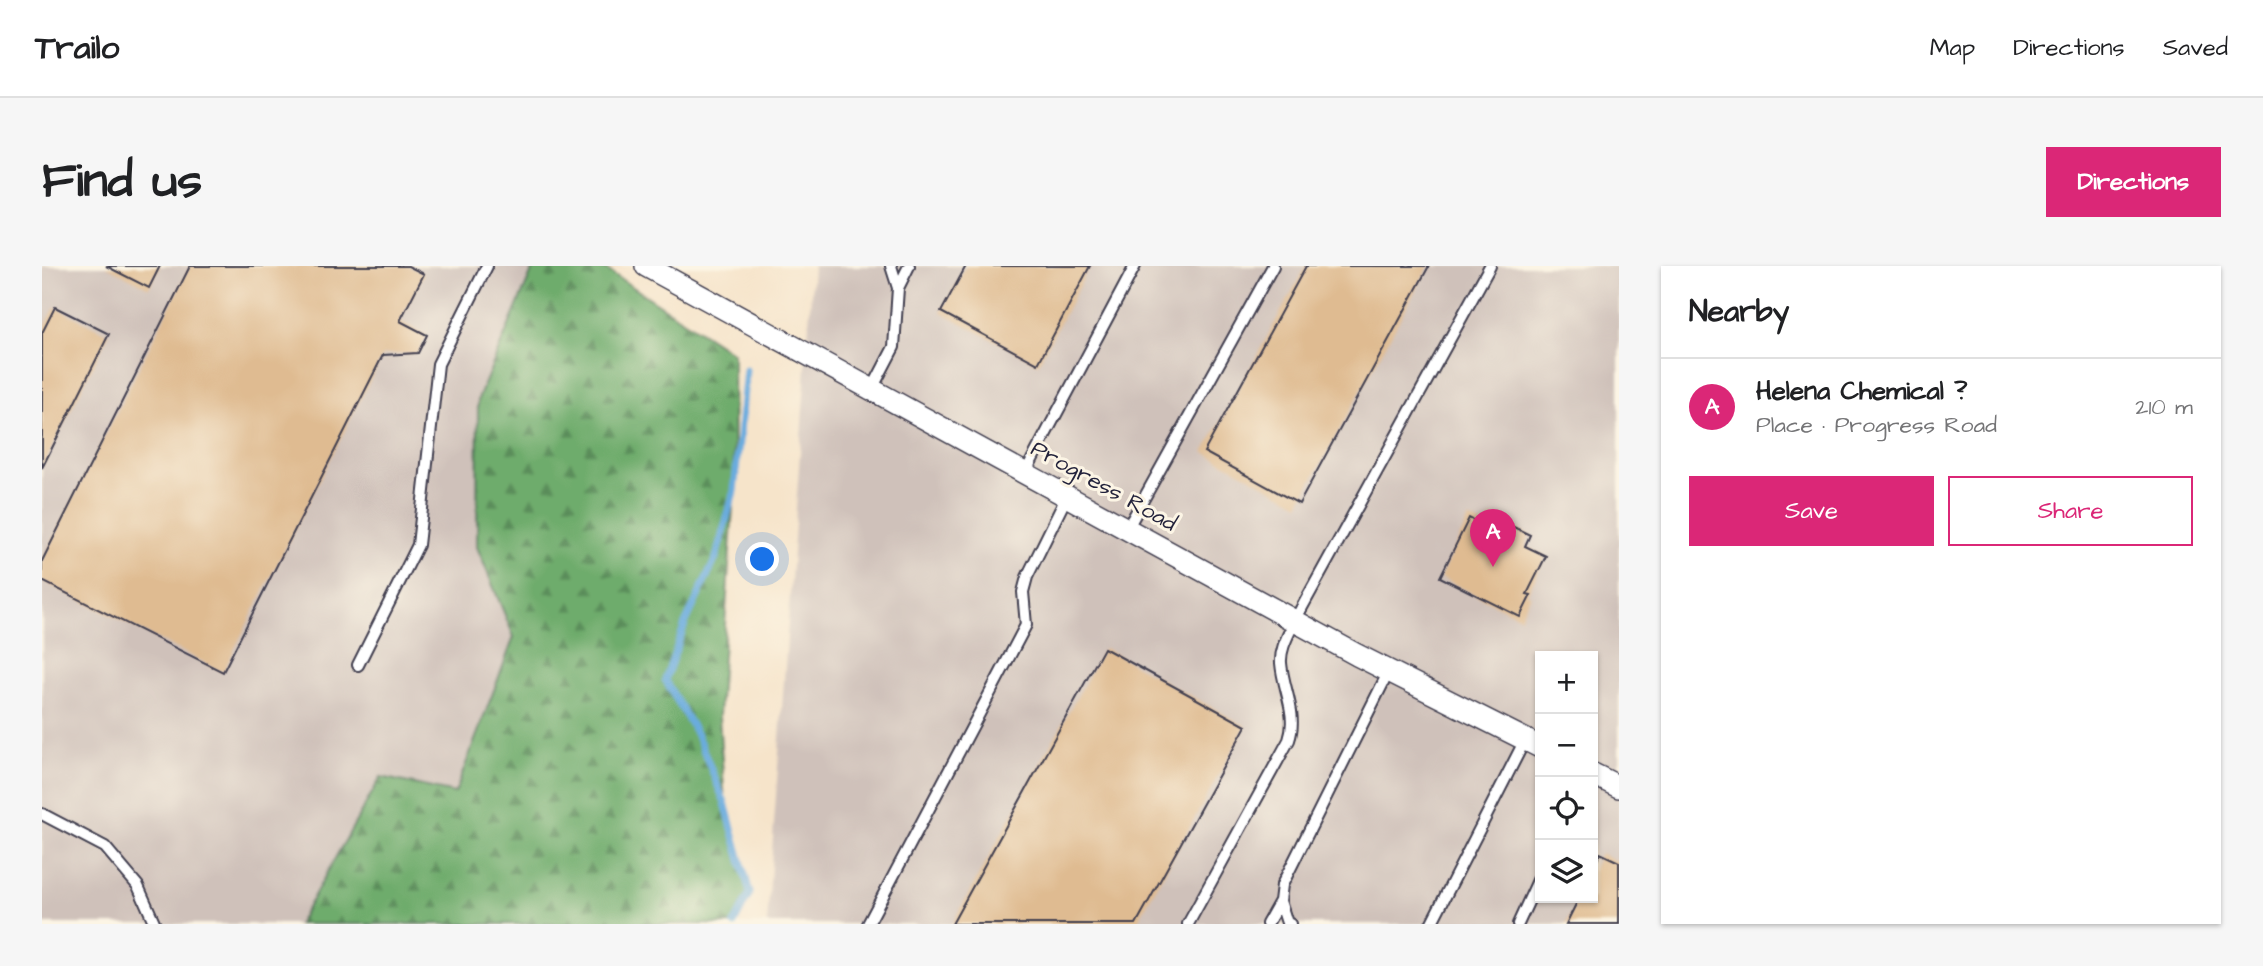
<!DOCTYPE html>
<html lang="en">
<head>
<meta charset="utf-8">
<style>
	body { margin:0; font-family:"Architects Daughter",sans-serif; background:#f6f6f6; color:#202124 }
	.controls { position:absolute; right:21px; bottom:21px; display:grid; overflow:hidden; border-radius:0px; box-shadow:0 2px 5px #0004 }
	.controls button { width:63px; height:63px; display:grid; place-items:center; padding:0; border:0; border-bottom:2px solid #e0e0e0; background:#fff; color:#202124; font:35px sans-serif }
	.you { position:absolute; left:721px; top:294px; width:24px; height:24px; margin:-18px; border:5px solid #fff; border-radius:50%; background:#1a73e8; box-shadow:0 0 0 10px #1a73e833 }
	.badge { display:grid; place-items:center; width:46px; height:46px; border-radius:50%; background:#db2777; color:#fff; font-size:23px; font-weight:700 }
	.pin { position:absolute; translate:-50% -58px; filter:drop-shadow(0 2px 4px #0008) }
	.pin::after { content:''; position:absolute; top:37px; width:24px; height:21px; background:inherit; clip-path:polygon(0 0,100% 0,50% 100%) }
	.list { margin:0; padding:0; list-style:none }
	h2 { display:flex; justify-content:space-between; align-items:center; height:91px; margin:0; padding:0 28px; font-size:30px }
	h2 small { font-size:23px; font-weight:400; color:#757577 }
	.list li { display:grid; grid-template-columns:46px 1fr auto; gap:21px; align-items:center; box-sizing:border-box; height:98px; padding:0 28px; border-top:2px solid #e0e0e0 }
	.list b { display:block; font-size:26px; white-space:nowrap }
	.list p { margin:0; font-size:23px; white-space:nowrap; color:#757577 }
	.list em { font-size:23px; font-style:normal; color:#757577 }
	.actions { display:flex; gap:14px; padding:21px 28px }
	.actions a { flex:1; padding:16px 0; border:2px solid #db2777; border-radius:0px; text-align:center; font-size:24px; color:#db2777 }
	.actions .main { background:#db2777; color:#fff }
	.icon { flex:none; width:38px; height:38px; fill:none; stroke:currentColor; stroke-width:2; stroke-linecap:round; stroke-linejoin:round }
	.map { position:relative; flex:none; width:1577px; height:658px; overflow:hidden; border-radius:0px }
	header { display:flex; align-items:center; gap:42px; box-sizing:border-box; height:98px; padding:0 35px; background:#fff; border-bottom:2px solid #e0e0e0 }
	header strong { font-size:33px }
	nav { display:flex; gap:38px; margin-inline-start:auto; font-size:24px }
	.intro { display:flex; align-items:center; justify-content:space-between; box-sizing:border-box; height:168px; padding:0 42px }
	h1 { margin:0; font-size:49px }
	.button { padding:18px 32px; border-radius:0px; background:#db2777; color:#fff; font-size:24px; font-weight:700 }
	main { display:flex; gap:42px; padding:0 42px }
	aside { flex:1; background:#fff; border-radius:0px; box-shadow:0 2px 5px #0004 }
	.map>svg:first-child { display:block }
</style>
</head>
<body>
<header>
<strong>Trailo</strong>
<nav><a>Map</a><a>Directions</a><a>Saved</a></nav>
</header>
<div class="intro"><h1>Find us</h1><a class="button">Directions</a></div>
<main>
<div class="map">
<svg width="1577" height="658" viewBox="0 0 1577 658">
	<defs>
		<pattern id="forest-firs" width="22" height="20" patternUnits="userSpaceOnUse" patternTransform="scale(1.75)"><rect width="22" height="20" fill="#6eac6c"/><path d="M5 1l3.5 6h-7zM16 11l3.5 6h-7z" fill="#5a8c5a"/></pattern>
	</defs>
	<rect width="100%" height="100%" fill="#fcf5e5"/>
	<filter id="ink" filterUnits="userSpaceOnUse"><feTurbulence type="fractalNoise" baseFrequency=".0143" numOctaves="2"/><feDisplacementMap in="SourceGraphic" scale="14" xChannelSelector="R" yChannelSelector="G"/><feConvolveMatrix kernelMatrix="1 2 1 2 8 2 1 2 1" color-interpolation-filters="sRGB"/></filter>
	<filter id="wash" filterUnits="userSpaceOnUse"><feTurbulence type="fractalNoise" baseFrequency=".00686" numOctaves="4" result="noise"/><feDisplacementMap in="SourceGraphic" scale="28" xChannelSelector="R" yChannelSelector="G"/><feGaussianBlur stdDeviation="1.57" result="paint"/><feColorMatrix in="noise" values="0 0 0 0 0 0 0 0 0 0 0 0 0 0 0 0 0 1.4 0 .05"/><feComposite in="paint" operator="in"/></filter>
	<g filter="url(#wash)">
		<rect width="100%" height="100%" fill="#f6e4ca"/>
		<path fill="#cfc1ba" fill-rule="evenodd" d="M0,0H492L436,133L435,281L472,371L413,527L339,511L256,658H0Z
			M771,0H1577V658H725ZM1498,390H1551V632H1498Z"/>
		<path fill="url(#forest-firs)" stroke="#486754" stroke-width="2" d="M492,0H559L691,87L692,225L677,450L683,537L708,627L692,658H256L339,511L413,527L472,371L435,281L436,133Z"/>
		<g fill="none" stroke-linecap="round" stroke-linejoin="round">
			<path stroke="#6bacde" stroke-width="7" d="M692,658L708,627L683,537L655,469L623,414L643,358L674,292L692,225L704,104"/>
		</g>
		<g id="blocks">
			<path fill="#dfbb91" d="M64,0H118L107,22Z
				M148,0H366L382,8L358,55L385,69L376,87L341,89L181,406L0,315V295Z
				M924,0H1048L996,98L899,46Z
				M1264,0H1387L1257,238L1162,186Z
				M13,41L67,68L0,202V67Z
				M1449,250L1488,269L1483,280L1504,290L1485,328L1489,329L1478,351L1398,311L1427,252L1444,261Z
				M1062,382L1204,460L1094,658H910Z
				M1558,587L1577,596V658H1524L1537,632H1551V603Z"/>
		</g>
	</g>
	<g filter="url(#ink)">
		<use href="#blocks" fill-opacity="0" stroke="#423f50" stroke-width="2"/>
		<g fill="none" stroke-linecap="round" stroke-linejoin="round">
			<defs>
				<path id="lane" d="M849,0L856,22
					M830,123L852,81L856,22L867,0
					M983,207L1093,0
					M1085,263L1231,0
					M316,399L376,279L396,98L445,0
					M0,548L63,581L96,620L113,658
					M826,658L984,359L981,326L985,311L1025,230
					M1146,658L1247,474C1256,448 1241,423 1239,397C1238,382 1247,368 1253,354L1448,0
					M1225,658L1238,635
					M1248,658L1245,657L1238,635L1240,619L1347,405
					M1389,658L1483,474
					M1476,658L1498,610"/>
				<path id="street" d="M604,0L1315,389L1498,481
					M1551,508L1577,521"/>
			</defs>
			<use href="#lane" stroke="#423f50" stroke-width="14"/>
			<use href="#street" stroke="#423f50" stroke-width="24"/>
			<use href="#lane" stroke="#fff" stroke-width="10"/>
			<use href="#street" stroke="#fff" stroke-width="21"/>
		</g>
	</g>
	<g text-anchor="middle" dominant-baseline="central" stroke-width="6" stroke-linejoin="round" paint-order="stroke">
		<g font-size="23" fill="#22223b" stroke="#fcf5e5">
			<text transform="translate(1062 220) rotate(29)">Progress Road</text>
		</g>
	</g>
</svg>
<div class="controls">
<button>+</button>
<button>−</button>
<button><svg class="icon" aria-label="locate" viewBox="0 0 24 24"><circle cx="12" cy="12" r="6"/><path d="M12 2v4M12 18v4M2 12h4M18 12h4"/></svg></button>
<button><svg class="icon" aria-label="layers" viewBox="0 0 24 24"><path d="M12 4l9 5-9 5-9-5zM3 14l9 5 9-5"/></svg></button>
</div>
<div class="you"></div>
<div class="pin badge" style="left:1451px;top:301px">A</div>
</div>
<aside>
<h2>Nearby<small></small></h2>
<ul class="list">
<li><span class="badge">A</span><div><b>Helena Chemical ?</b><p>Place · Progress Road</p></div><em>210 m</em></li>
</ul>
<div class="actions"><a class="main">Save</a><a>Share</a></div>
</aside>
</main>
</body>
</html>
